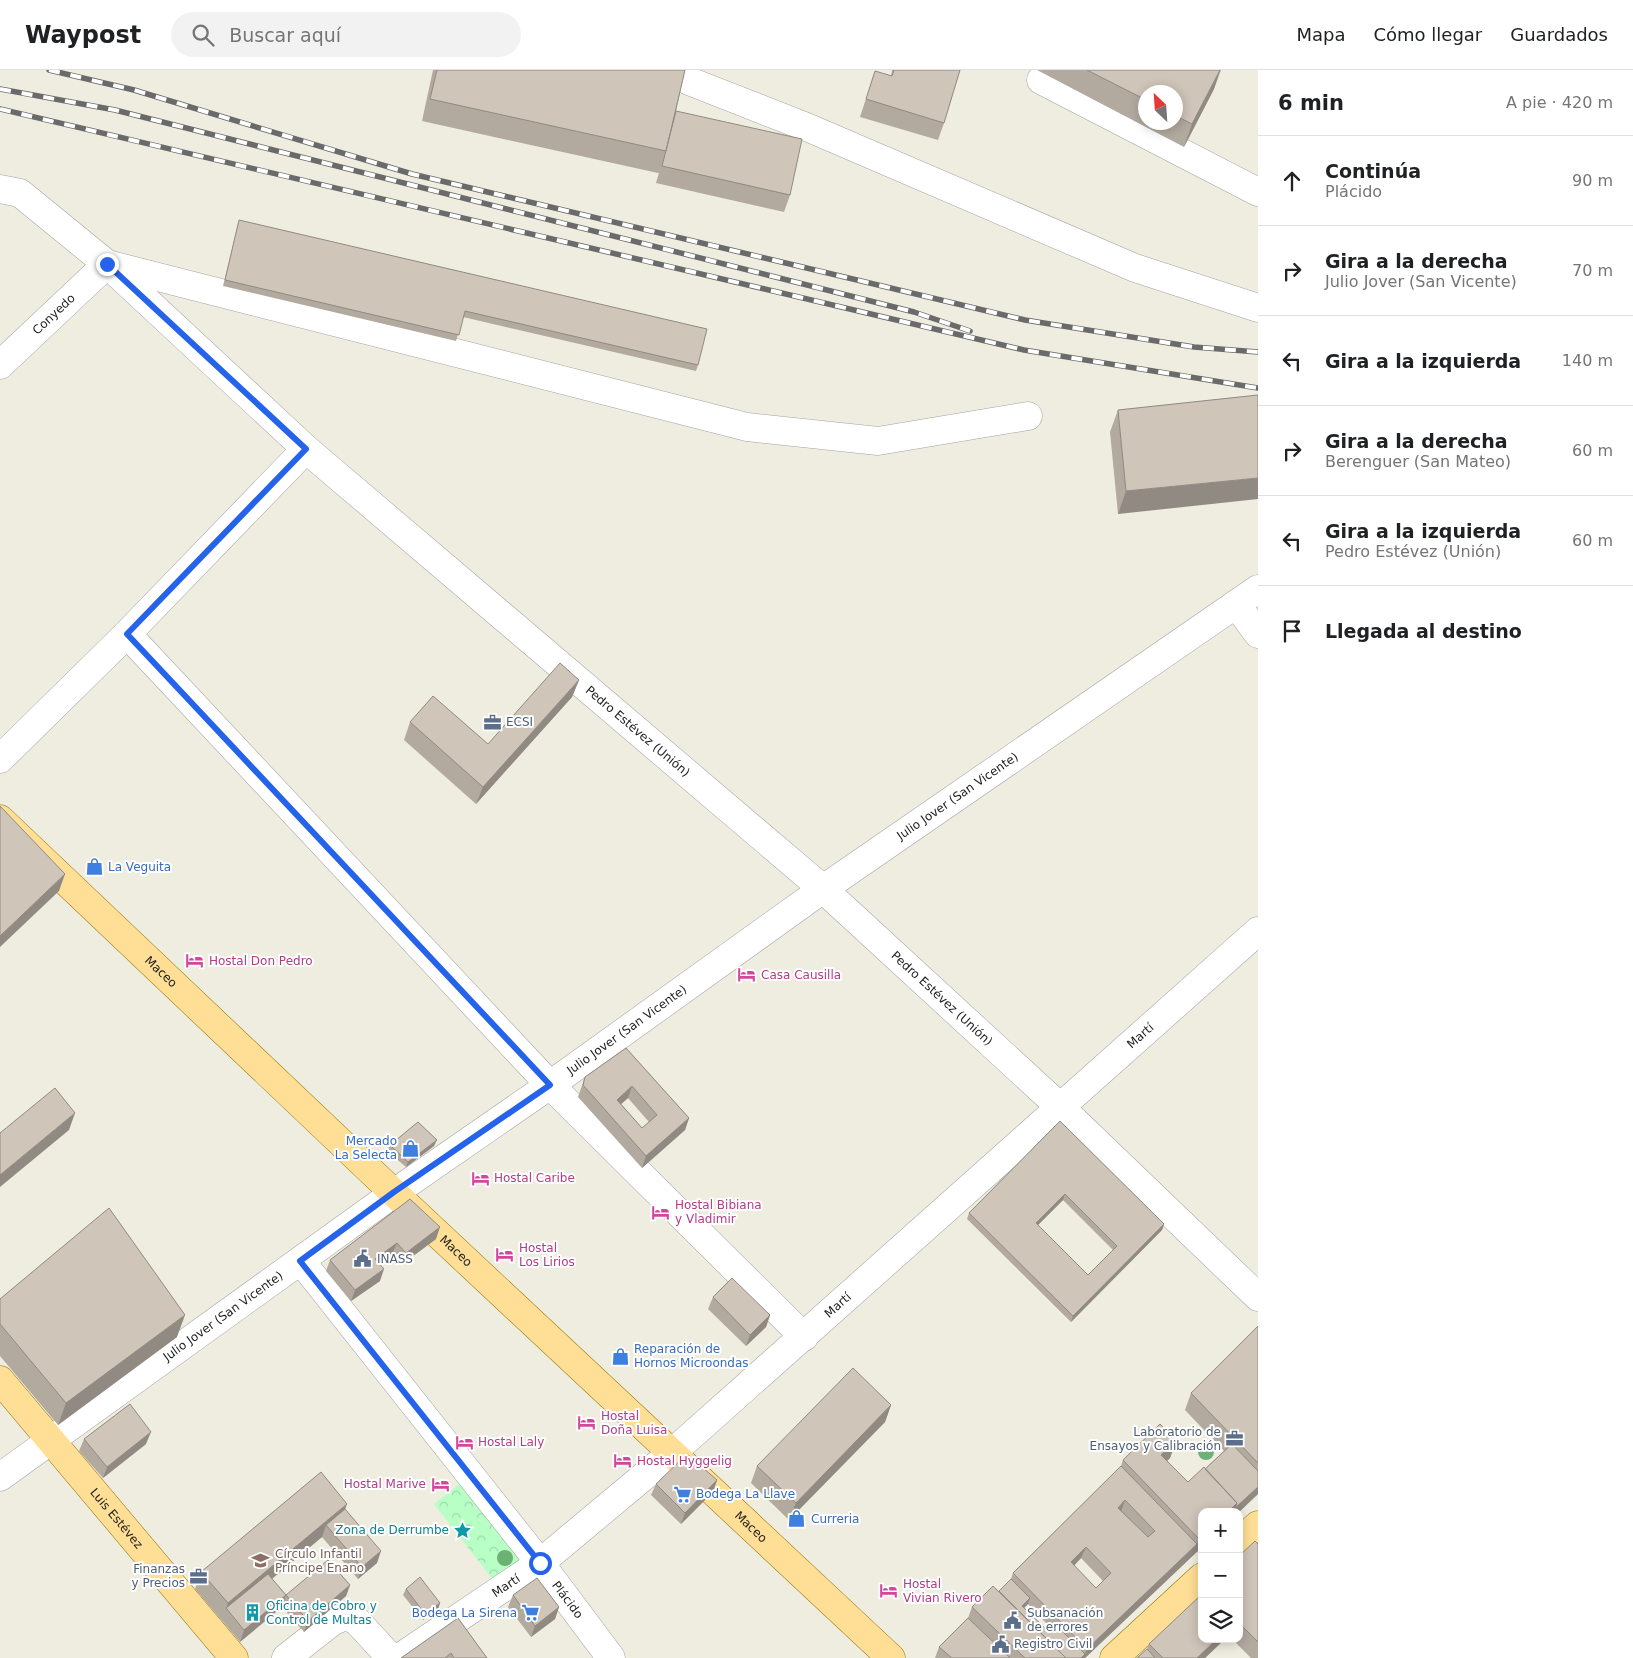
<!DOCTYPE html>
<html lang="es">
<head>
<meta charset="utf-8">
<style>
	body { margin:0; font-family:"DejaVu Sans",sans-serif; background:#f2f2f2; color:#202124 }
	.controls { position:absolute; right:15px; bottom:15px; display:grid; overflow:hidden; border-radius:10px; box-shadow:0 2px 12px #0003 }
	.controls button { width:45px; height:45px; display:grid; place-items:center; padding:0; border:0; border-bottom:1px solid #e0e0e0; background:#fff; color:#202124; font:25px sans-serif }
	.compass { position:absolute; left:1138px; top:15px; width:45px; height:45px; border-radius:50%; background:#fff; box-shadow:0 2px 12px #0003; rotate:335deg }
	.stop { position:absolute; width:15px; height:15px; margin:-11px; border:4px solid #2563eb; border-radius:50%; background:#fff }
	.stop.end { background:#2563eb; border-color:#fff; box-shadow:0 1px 5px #0008 }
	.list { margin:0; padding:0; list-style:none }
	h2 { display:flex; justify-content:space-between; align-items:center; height:65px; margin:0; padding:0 20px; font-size:21px }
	h2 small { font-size:16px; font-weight:400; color:#757577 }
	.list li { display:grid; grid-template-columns:32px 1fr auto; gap:15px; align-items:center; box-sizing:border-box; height:90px; padding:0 20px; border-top:1px solid #e0e0e0 }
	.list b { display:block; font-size:19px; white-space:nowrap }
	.list p { margin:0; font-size:16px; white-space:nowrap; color:#757577 }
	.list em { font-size:16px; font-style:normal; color:#757577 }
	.icon { flex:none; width:28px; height:28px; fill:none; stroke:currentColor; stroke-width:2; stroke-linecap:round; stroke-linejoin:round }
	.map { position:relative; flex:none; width:1258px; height:1588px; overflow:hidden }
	header { display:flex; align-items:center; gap:30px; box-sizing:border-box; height:70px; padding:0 25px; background:#fff; border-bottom:1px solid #e0e0e0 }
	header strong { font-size:24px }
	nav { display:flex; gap:28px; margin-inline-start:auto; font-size:18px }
	.search { width:350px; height:45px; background:#f2f2f2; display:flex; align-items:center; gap:12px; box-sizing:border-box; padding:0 18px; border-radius:28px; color:#757577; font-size:19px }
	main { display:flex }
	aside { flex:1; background:#fff }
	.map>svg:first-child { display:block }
</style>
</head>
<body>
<header>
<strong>Waypost</strong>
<div class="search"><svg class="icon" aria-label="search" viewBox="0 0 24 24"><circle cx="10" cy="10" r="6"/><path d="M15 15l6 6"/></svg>Buscar aquí</div>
<nav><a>Mapa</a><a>Cómo llegar</a><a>Guardados</a></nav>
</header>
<main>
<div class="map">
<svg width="1258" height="1588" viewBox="0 0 1258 1588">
	<defs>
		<pattern id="park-crowns" width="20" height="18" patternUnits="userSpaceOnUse" patternTransform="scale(1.25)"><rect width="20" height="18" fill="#b7ffc5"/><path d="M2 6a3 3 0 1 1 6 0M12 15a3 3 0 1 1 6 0" fill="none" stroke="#9ddaa9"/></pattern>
	</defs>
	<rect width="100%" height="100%" fill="#efece0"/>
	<path fill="url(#park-crowns)" d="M463,1411L523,1488L494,1511L434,1434Z"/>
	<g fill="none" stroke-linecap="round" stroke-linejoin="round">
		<defs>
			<g id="minor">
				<path d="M1041,10L1258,122"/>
				<path d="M689,11L809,58L1135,198L1258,238"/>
				<path id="s1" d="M0,119L20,123L107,194L306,379L823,819L1060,1037L1258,1227"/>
				<path id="s2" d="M0,295L107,194L747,357L878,371L1028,346"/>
				<path d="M1236,534L1258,564"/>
				<path d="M127,564L550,1015L804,1267"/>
				<path d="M0,689L127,564L306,379"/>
				<path id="s3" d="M301,1191L540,1493L611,1588"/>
				<path id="s4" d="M0,1407L394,1123L550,1015L823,819L1258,519"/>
				<path d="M286,1588L333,1551L345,1546L356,1550L391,1588"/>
				<path id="s5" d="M399,1588L540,1493L673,1382L1258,861"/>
			</g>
			<g id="major">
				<path id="s6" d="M0,749L394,1123L891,1588"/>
				<path id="s7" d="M0,1310L234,1588"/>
				<path d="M1239,1472L1258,1455"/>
				<path d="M1114,1588L1202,1507"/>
			</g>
		</defs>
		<use href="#minor" stroke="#a3a3a3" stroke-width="29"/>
		<use href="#major" stroke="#947400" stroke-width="29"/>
		<use href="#minor" stroke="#fff" stroke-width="28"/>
		<use href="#major" stroke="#ffde95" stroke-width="28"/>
		<defs>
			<path id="rail" d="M49,0L134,20L412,104L1025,250L1194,277L1258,282
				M0,19L115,40L914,242L970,261
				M0,39L1024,280L1258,318"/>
		</defs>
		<use href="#rail" stroke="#6a6a6a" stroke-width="5.5"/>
		<use href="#rail" stroke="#fff" stroke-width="4" stroke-dasharray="11" stroke-linecap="butt"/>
	</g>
	<g fill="#6cb274">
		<circle cx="1206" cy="1382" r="8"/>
		<circle cx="505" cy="1488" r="8"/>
	</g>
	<path fill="#b2a99f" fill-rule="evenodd" d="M433,0H685L676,41L790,125L784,142L656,113L659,103H658L422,51Z
		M892,0H960L944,53L938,70L860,47L875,1L891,6Z
		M1037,0H1221L1214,19L1184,77ZM1146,22H1176V52H1146Z
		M239,150L698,295L696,301L463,247L456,271L223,216Z
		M1258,325L1118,444L1110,362L1118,340Z
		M579,610L572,627L476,734L404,670L410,652L488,674Z
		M626,978L689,1048L685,1060L642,1098L578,1027L585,1007ZM628,1028L649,1052L642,1058L621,1034Z
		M1060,1051L1164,1154L1162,1160L1071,1252L967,1149L969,1143ZM1063,1130L1113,1180L1088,1205L1038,1155Z
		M390,1075L434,1076L406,1097L387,1081Z
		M410,1129L436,1169L401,1195L392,1184L379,1194L380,1211L351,1231L326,1201L330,1190Z
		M713,1227L770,1245L766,1257L746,1276L708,1239Z
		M0,1229L177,1267L58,1355L0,1286Z
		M1258,1256V1424L1239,1442H1202V1477L1085,1588H935L939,1577L968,1548L972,1537L999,1521L1011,1509L1013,1503L1121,1396L1123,1390L1176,1371L1170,1388L1167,1391L1188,1412L1205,1399L1224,1381L1185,1340L1191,1323ZM1081,1488L1103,1511L1096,1518L1074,1496ZM1028,1534L1049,1556L1046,1559L1024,1538Z
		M891,1335L885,1352L789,1450L751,1413L757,1396Z
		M84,1369L146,1374L103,1408L79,1381Z
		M717,1410L713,1422L681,1454L651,1425L656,1414Z
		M345,1439L377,1493L358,1509L322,1467L272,1509L286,1525L350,1515L346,1526L304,1562L282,1537L240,1572L195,1519L201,1502Z
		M1258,1472V1588H1251L1232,1569H1239V1486Z
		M406,1519L440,1533L438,1539L423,1550L403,1525Z
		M513,1525L559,1537L555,1549L531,1567L508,1537Z
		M458,1548L487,1588H401Z
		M1202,1569H1225L1205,1588H1137L1147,1579L1149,1574Z"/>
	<path fill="#918a82" d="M1220,0L1214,19L1184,77L1192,54Z
		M1258,408V429L1118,444L1126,421Z
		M579,610L572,627L476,734L483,717Z
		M65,804L59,821L0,877V866Z
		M632,1016L628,1028L612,1042L617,1030Z
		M75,1043L69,1060L0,1117V1105Z
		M689,1048L685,1060L642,1098L646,1086Z
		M437,1070L434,1076L406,1097L408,1092Z
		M1065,1124L1063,1130L1034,1159L1036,1153Z
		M1164,1154L1162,1160L1071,1252L1073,1246Z
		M440,1157L436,1169L401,1195L406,1183Z
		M397,1173L392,1184L371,1201L375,1189Z
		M384,1199L380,1211L351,1231L355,1220Z
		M185,1245L177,1267L58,1355L66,1333Z
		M770,1245L766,1257L746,1276L750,1265Z
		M891,1335L885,1352L789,1450L796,1433Z
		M151,1362L146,1374L103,1408L107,1397Z
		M1176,1371L1170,1388L1155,1402L1161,1385Z
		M717,1410L713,1422L681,1454L685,1443Z
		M1258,1417V1424L1239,1442H1228L1237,1433Z
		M1125,1430L1121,1442L1118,1438Z
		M347,1434L341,1451L326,1455L322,1467L230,1543L226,1538L228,1533Z
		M1202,1466V1477L1085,1588H1081L1085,1584L1087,1579L1197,1474L1199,1469Z
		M1086,1477L1081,1488L1066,1504L1071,1492Z
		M381,1481L377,1493L358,1509L362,1497Z
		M350,1515L346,1526L304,1562L308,1551Z
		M286,1525L282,1537L240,1572L244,1560Z
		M1030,1528L1028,1534L1020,1542L1022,1536Z
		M440,1533L438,1539L423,1550L425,1544Z
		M559,1537L555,1549L531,1567L535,1556Z
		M1217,1569H1225L1205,1588H1197Z"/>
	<path fill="#cfc5b9" stroke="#918a82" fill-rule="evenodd" d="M437,0H685L666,81L430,29Z
		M894,0H960L944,53L866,29L875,1L892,6Z
		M1087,0H1220L1192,54L1176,46V22H1146V30Z
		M676,41L802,69L790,125L662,96Z
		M239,150L707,259L698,295L465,241L459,265L225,210Z
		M1258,325V408L1126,421L1118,340Z
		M560,593L579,610L483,717L410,652L433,626L488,674Z
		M0,736L65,804L0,866Z
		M626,978L689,1048L646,1086L583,1015L585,1007ZM632,1016L657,1045L642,1058L617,1030Z
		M55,1018L75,1043L0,1105V1063Z
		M1060,1051L1164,1154L1073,1246L969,1143ZM1065,1124L1117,1176L1088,1205L1036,1153Z
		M418,1052L437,1070L408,1092L390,1075Z
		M410,1129L440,1157L406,1183L397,1173L375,1189L384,1199L355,1220L330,1190Z
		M109,1138L185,1245L66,1333L0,1254V1229Z
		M732,1208L770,1245L750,1265L713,1227Z
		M1258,1256V1393L1191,1323Z
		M853,1298L891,1335L796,1433L757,1396Z
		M130,1334L151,1362L107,1397L84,1369Z
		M1160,1354L1176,1371L1161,1385L1188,1412L1204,1397L1237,1433L1228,1442H1202V1466L1199,1469L1123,1390Z
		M1232,1374L1258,1401V1417L1235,1438L1237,1433L1205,1399Z
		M687,1384L717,1410L685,1443L656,1414Z
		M1121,1396L1197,1474L1087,1579L1013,1503ZM1125,1430L1155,1461L1148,1467L1118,1438ZM1086,1477L1111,1503L1096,1518L1071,1492Z
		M321,1402L347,1434L228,1533L201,1502Z
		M345,1439L381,1481L362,1497L326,1455Z
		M1255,1471L1258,1474V1572L1239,1553V1486Z
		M328,1490L350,1515L308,1551L286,1525Z
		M268,1504L286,1525L244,1560L226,1538Z
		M420,1507L440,1533L425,1544L406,1519Z
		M537,1508L559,1537L535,1556L513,1525Z
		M1011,1509L1030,1528L1022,1536L1046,1559L1053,1552L1085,1584L1081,1588H1066L999,1521Z
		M993,1516L1066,1588H1025L972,1537Z
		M1202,1524V1569H1217L1197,1588H1163L1149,1574Z
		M458,1548L487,1588H454L451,1583L445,1588H401Z
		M968,1548L1010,1588H952L939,1577Z
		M1147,1579L1155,1588H1137Z"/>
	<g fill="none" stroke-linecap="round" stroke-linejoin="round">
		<path stroke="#2563eb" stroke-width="6" d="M107,194L306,379L127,564L550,1015L394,1122L300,1191L540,1493"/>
	</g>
	<defs>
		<symbol id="office-bare" viewBox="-9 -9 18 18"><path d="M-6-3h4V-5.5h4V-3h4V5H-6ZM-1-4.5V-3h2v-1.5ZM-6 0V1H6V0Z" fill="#5c6f8a" stroke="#fff" stroke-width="2.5" paint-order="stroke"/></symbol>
		<symbol id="shop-bare" viewBox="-9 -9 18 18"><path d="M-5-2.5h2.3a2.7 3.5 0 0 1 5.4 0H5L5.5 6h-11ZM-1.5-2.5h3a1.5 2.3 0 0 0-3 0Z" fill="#3f7fe0" stroke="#fff" stroke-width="2.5" paint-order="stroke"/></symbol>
		<symbol id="hotel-bare" viewBox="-9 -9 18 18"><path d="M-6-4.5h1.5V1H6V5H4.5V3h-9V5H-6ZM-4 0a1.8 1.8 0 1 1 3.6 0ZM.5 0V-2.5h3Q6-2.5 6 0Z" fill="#d1479c" stroke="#fff" stroke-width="2.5" paint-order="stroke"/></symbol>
		<symbol id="civic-bare" viewBox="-9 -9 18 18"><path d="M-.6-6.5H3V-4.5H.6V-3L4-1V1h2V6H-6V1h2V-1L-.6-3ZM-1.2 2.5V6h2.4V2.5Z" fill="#5c6f8a" stroke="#fff" stroke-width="2.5" paint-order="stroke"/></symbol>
		<symbol id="supermarket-bare" viewBox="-9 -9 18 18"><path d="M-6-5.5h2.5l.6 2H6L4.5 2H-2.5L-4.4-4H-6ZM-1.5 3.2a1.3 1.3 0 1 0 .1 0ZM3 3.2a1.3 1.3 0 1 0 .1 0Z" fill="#3f7fe0" stroke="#fff" stroke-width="2.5" paint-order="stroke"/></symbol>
		<symbol id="sight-bare" viewBox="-9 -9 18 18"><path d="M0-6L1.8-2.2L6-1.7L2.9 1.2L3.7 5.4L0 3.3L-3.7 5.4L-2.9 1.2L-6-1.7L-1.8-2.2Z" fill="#0f9aa8" stroke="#fff" stroke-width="2.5" paint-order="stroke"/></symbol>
		<symbol id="school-bare" viewBox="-9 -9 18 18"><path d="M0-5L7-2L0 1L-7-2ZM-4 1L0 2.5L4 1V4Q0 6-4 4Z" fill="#8d6e63" stroke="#fff" stroke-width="2.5" paint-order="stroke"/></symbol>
		<symbol id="building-bare" viewBox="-9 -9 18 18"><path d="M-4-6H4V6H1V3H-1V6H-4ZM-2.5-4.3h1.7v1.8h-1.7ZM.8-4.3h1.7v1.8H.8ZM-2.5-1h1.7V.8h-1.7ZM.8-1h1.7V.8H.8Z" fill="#0f9aa8" stroke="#fff" stroke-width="2.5" paint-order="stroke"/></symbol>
	</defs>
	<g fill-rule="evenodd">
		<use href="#office-bare" x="480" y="640" width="25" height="25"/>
		<use href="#shop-bare" x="82" y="784" width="25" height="25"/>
		<use href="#hotel-bare" x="182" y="878" width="25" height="25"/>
		<use href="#hotel-bare" x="734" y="892" width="25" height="25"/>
		<use href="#shop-bare" x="398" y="1066" width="25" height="25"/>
		<use href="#hotel-bare" x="468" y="1096" width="25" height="25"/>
		<use href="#hotel-bare" x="648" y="1130" width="25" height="25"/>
		<use href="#hotel-bare" x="492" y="1172" width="25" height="25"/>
		<use href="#civic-bare" x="350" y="1176" width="25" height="25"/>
		<use href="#shop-bare" x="608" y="1274" width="25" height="25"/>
		<use href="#hotel-bare" x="574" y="1340" width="25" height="25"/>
		<use href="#office-bare" x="1222" y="1356" width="25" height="25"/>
		<use href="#hotel-bare" x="452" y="1360" width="25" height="25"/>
		<use href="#hotel-bare" x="610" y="1378" width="25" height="25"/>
		<use href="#hotel-bare" x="428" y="1402" width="25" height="25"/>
		<use href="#supermarket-bare" x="670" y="1412" width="25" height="25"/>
		<use href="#shop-bare" x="784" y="1436" width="25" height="25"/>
		<use href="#sight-bare" x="450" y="1448" width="25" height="25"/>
		<use href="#school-bare" x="248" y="1478" width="25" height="25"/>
		<use href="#office-bare" x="186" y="1494" width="25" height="25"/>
		<use href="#hotel-bare" x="876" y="1508" width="25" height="25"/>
		<use href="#building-bare" x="240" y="1530" width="25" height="25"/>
		<use href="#supermarket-bare" x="518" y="1530" width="25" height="25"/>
		<use href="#civic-bare" x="1000" y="1538" width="25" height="25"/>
		<use href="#civic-bare" x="988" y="1562" width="25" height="25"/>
	</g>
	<g text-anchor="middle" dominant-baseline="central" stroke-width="4" stroke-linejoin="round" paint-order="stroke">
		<g font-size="12" fill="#1c1c1c" stroke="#fff">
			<text stroke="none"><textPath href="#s2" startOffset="74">Conyedo</textPath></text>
			<text stroke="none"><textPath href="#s1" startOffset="840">Pedro Estévez (Unión)</textPath></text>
			<text stroke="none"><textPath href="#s4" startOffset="1175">Julio Jover (San Vicente)</textPath></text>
			<text stroke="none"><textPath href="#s6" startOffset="222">Maceo</textPath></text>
			<text stroke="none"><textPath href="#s1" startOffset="1245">Pedro Estévez (Unión)</textPath></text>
			<text stroke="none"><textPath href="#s4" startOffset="770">Julio Jover (San Vicente)</textPath></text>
			<text stroke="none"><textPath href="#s5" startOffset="969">Martí</textPath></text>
			<text stroke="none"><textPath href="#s6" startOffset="628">Maceo</textPath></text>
			<text stroke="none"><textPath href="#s5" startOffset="564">Martí</textPath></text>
			<text stroke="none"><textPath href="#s4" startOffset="275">Julio Jover (San Vicente)</textPath></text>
			<text stroke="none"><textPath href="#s7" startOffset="181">Luis Estévez</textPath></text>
			<text stroke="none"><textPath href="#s6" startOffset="1032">Maceo</textPath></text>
			<text stroke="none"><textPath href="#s5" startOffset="129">Martí</textPath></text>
			<text stroke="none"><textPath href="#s3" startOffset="431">Plácido</textPath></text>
		</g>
		<g font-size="12" fill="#4e5e75" stroke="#fff" text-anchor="start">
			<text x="506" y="652">ECSI</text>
			<text x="377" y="1189">INASS</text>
			<text x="1221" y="1362" text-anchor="end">Laboratorio de<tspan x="1221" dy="14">Ensayos y Calibración</tspan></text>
			<text x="185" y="1499" text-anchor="end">Finanzas<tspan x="185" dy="14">y Precios</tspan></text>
			<text x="1027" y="1543">Subsanación<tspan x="1027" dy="14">de errores</tspan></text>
			<text x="1014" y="1574">Registro Civil</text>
		</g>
		<g font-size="12" fill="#366cbe" stroke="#fff" text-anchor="start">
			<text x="108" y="797">La Veguita</text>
			<text x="397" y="1071" text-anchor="end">Mercado<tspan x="397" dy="14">La Selecta</tspan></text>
			<text x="634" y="1279">Reparación de<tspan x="634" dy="14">Hornos Microondas</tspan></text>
			<text x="696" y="1424">Bodega La Llave</text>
			<text x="811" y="1449">Curreria</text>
			<text x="517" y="1543" text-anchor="end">Bodega La Sirena</text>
		</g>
		<g font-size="12" fill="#b23c85" stroke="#fff" text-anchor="start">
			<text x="209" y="891">Hostal Don Pedro</text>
			<text x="761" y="905">Casa Causilla</text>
			<text x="494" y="1108">Hostal Caribe</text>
			<text x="675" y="1135">Hostal Bibiana<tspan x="675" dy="14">y Vladimir</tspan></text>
			<text x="519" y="1178">Hostal<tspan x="519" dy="14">Los Lirios</tspan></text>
			<text x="601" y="1346">Hostal<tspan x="601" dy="14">Doña Luisa</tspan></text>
			<text x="478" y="1372">Hostal Laly</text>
			<text x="637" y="1391">Hostal Hyggelig</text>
			<text x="426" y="1414" text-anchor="end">Hostal Marive</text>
			<text x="903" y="1514">Hostal<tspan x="903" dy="14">Vivian Rivero</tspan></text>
		</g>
		<g font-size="12" fill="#0d838f" stroke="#fff" text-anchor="end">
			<text x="449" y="1460">Zona de Derrumbe</text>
			<text x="266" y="1536" text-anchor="start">Oficina de Cobro y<tspan x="266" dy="14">Control de Multas</tspan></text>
		</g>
		<g font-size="12" fill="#785e54" stroke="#fff" text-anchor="start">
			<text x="275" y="1484">Círculo Infantil<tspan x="275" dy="14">Príncipe Enano</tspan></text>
		</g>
	</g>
</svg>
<div class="controls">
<button>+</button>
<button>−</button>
<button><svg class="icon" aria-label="layers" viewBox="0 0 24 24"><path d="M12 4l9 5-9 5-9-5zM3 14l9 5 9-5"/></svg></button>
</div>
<svg class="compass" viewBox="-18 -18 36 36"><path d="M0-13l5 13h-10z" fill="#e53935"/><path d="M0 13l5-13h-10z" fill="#757577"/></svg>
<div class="stop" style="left:540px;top:1493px"></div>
<div class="stop end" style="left:107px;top:194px"></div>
</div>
<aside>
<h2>6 min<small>A pie · 420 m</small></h2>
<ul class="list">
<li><svg class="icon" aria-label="ahead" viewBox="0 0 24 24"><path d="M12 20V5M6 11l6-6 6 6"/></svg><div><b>Continúa</b><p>Plácido</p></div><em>90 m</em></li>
<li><svg class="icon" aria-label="right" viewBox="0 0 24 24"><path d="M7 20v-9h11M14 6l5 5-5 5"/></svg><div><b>Gira a la derecha</b><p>Julio Jover (San Vicente)</p></div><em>70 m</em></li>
<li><svg class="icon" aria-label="left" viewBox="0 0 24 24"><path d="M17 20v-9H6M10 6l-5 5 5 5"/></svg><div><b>Gira a la izquierda</b></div><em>140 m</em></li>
<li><svg class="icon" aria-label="right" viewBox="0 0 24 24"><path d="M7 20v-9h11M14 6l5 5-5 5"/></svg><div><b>Gira a la derecha</b><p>Berenguer (San Mateo)</p></div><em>60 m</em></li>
<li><svg class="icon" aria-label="left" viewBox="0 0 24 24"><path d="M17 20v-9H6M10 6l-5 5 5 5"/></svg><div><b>Gira a la izquierda</b><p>Pedro Estévez (Unión)</p></div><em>60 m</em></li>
<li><svg class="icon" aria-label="arrive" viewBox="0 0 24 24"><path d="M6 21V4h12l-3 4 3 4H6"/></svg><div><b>Llegada al destino</b></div></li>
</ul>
</aside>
</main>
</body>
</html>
